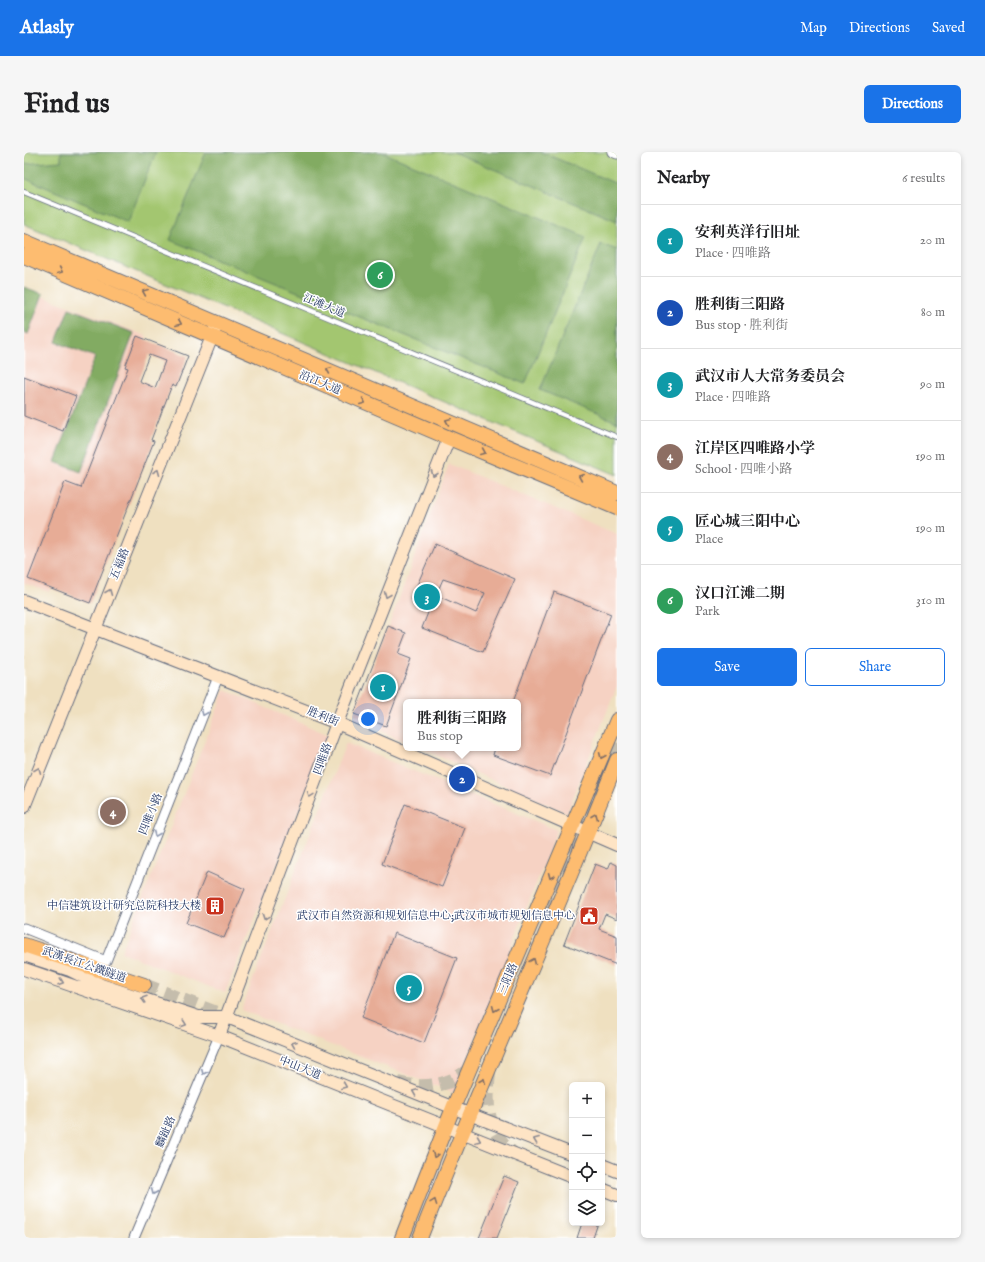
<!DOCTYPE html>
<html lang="en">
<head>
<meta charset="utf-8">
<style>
	body { margin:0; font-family:"IM FELL English","Noto Serif SC",serif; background:#f6f6f6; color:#202124 }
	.controls { position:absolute; right:12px; bottom:12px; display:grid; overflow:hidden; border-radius:6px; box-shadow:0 2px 6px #0003 }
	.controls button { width:36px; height:36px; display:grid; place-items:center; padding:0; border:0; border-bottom:1px solid #e0e0e0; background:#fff; color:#202124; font:20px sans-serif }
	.you { position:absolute; left:344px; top:567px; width:14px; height:14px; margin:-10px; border:3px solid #fff; border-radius:50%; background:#1a73e8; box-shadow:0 0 0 6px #1a73e833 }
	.badge { display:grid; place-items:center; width:26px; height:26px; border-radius:50%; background:#1a73e8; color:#fff; font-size:13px; font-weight:700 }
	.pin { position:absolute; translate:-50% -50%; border:2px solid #fff; box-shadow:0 1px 4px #0006 }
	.popup { position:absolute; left:379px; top:547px; width:118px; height:52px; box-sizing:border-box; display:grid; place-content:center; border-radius:6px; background:#fff; filter:drop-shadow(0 1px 3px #0005); font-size:13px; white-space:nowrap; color:#757577 }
	.popup b { font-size:15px; color:#202124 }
	.popup::after { content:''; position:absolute; left:50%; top:100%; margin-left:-8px; border:8px solid transparent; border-top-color:#fff }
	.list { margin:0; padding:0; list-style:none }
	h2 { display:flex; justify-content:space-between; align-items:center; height:52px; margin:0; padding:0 16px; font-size:17px }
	h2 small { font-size:13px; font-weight:400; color:#757577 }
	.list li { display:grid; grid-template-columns:26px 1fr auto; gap:12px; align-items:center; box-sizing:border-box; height:72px; padding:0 16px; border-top:1px solid #e0e0e0 }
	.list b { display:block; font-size:15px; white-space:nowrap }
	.list p { margin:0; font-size:13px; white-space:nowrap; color:#757577 }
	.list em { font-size:13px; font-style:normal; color:#757577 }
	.actions { display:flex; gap:8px; padding:12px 16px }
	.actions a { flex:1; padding:9px 0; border:1px solid #1a73e8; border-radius:6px; text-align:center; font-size:14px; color:#1a73e8 }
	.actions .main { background:#1a73e8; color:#fff }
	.icon { flex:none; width:22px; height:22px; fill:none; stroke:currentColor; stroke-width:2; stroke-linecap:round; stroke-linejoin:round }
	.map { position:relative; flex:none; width:593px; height:1086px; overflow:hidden; border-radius:6px }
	header { display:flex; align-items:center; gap:24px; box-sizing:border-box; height:56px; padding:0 20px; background:#1a73e8; color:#fff }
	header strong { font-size:19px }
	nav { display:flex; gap:22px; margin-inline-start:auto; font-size:14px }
	.intro { display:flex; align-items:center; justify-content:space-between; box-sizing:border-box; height:96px; padding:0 24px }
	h1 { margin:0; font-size:28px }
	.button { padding:10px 18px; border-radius:6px; background:#1a73e8; color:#fff; font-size:14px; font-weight:700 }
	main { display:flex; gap:24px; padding:0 24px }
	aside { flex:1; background:#fff; border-radius:6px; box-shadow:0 2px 6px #0003 }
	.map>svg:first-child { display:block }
</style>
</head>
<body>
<header>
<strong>Atlasly</strong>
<nav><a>Map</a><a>Directions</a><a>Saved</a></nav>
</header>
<div class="intro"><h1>Find us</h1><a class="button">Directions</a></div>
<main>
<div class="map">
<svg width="593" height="1086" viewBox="0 0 593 1086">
	<rect width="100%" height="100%" fill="#fff"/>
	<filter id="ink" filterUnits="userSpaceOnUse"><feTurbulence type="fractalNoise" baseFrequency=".025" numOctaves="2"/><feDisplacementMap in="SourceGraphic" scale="8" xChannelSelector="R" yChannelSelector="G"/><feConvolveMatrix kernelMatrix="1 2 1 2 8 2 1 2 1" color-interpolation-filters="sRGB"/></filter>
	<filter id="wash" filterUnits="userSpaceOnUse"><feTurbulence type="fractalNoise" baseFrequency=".012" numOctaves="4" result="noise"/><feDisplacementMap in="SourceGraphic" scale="16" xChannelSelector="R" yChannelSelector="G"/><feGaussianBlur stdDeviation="0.9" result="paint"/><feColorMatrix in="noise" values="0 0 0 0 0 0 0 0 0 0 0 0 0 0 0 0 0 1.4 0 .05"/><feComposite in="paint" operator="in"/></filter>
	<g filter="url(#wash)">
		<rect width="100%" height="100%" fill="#efe0c0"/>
		<path fill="#f6d2c3" d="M0,137L123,184L25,440L0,431Z
			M425,312L593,382V534L543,661L396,596H494V550H382V590L330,567Z
			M201,538L305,583L201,841L97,800Z
			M322,591L533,678L430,941L217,858Z"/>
		<path fill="#a3c66f" stroke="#5f7a66" d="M0,0H593V323L0,72Z"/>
		<path fill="#82ab62" stroke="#4e6d60" d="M37,0H132L104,70L0,26V12L37,9Z
			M182,0H358L562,85L501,232L146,88Z
			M429,0H517L593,32V69Z
			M577,92L593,98V270L516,238Z
			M0,135L19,142L4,182L0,180Z
			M45,156L110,181L57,320L31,310L71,205L32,190Z"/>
		<g id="blocks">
			<path fill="#e7ac96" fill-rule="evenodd" d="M113,184L164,204L152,235L148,233L127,288L130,289L66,451L4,427L41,330L57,336L104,216L101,215ZM125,203L141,209L131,236L115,229Z
				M0,224L52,244L39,279L0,264Z
				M411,392L491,427L459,500L398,476L407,453L387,447ZM419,427L461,441L452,461L412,443Z
				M530,440L587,462L526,624L469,603L471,596H494V550H489Z
				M364,474L382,481L374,502L387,507L362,574L330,562Z
				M381,652L441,676L418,735L358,712Z
				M587,710L593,713V767L581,762L575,777L593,784V813L540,792L571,712L584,717Z
				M183,720L221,737L200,786L162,771Z
				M370,781L433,806L400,891L337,866Z
				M480,1024L495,1030L473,1086H455Z
				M558,1071H574L569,1086H553Z"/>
		</g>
	</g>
	<g filter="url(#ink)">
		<use href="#blocks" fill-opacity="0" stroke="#656d80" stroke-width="1"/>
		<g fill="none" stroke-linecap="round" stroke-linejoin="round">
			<path stroke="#c5bdac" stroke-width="14" stroke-dasharray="14 7" stroke-linecap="butt" d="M524,759L593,587
				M120,833L205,866
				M465,920C462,956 461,979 492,1004
				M374,931C400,938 429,934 449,914"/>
			<defs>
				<path id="lane" d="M0,40L593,285"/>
				<path id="street" d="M588,0L593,2
					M0,776L82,809L194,525
					M110,1086L195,884"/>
				<path id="secondary" d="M0,449L313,571L593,693
					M0,655L191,177
					M0,803L46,818L77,833L174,865H203L445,962L548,1002
					M0,817L195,884L548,1025
					M195,884L313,571L425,286
					M578,1013L593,1019
					M578,1037L593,1043"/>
				<path id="primary" d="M0,89L593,341
					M0,104L425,286L593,356
					M0,793L120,833
					M378,1086L429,956L593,568
					M396,1086C459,925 530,768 593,608"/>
			</defs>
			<use href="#lane" stroke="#656d80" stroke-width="6"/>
			<use href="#street" stroke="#656d80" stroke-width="11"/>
			<use href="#secondary" stroke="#656d80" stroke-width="14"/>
			<use href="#primary" stroke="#656d80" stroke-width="16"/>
			<use href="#lane" stroke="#fff" stroke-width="4.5"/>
			<use href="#street" stroke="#fff" stroke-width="9"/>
			<use href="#secondary" stroke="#fee4c5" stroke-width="12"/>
			<use href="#primary" stroke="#fdbc6f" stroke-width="14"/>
		</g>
		<defs><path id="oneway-chevron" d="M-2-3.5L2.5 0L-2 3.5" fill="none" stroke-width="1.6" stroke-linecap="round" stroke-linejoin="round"/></defs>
		<g stroke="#816e66">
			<use href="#oneway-chevron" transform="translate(36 119) rotate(23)"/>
			<use href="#oneway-chevron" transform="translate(121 140) rotate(-157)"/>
			<use href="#oneway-chevron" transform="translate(155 171) rotate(23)"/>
			<use href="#oneway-chevron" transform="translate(305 218) rotate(-157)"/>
			<use href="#oneway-chevron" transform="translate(339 250) rotate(23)"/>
			<use href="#oneway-chevron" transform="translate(424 269) rotate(-157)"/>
			<use href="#oneway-chevron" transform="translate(459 300) rotate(23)"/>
			<use href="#oneway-chevron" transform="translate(557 325) rotate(-157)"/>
			<use href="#oneway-chevron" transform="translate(578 604) rotate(113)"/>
			<use href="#oneway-chevron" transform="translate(571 664) rotate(-68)"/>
			<use href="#oneway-chevron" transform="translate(527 724) rotate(113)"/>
			<use href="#oneway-chevron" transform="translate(509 809) rotate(-67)"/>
			<use href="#oneway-chevron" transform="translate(471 857) rotate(113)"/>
			<use href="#oneway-chevron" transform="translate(459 929) rotate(-67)"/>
			<use href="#oneway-chevron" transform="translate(411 1003) rotate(112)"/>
			<use href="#oneway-chevron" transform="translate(410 1050) rotate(-69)"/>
		</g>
		<g stroke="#8c8a92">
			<use href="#oneway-chevron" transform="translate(133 320) rotate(-68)"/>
			<use href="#oneway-chevron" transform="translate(410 322) rotate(112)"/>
			<use href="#oneway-chevron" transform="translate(85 440) rotate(-68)"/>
			<use href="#oneway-chevron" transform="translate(363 443) rotate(112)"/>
			<use href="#oneway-chevron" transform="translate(14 618) rotate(-68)"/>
			<use href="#oneway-chevron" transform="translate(286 643) rotate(110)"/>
			<use href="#oneway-chevron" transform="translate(241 765) rotate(110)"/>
			<use href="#oneway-chevron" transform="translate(37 830) rotate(19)"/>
			<use href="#oneway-chevron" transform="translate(120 847) rotate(-162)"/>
			<use href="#oneway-chevron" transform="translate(160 872) rotate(19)"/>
			<use href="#oneway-chevron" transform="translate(270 892) rotate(-158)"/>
			<use href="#oneway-chevron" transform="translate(320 934) rotate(22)"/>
			<use href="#oneway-chevron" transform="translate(391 940) rotate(-158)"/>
			<use href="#oneway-chevron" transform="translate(454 988) rotate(22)"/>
			<use href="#oneway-chevron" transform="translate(512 988) rotate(-159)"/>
		</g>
		<g stroke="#8d97ae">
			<use href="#oneway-chevron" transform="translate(180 561) rotate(112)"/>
			<use href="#oneway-chevron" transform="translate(132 682) rotate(112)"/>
			<use href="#oneway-chevron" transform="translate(180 920) rotate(113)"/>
			<use href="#oneway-chevron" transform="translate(130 1040) rotate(113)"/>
		</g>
	</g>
	<defs>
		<symbol id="building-square" viewBox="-11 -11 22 22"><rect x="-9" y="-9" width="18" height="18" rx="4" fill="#c8321e" stroke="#fff"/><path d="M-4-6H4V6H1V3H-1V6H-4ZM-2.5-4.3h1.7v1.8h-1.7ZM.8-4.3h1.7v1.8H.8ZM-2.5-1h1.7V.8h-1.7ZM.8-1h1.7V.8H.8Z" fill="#fff"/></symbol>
		<symbol id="civic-square" viewBox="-11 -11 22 22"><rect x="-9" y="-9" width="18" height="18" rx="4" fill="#c8321e" stroke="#fff"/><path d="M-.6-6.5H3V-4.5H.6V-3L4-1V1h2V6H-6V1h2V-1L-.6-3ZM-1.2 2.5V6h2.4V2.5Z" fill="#fff"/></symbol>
	</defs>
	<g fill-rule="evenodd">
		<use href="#building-square" x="180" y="743" width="22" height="22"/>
		<use href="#civic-square" x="554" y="753" width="22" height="22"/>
	</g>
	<g text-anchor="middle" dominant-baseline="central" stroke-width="3" stroke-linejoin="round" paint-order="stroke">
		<g font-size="11" fill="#1b2f5e" stroke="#fff">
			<text transform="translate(300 154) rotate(23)">江滩大道</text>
			<text transform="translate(296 231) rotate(23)">沿江大道</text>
			<text transform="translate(96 412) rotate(-68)">五福路</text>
			<text transform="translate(299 565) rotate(22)">胜利街</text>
			<text transform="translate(299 607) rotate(-70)">四唯路</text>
			<text transform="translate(127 662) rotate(-68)">四唯小路</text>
			<text transform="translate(60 813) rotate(19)">武漢長江公鐵隧道</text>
			<text transform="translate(484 827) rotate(-67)">三阳路</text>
			<text transform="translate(276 916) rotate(22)">中山大道</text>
			<text transform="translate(142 980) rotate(-67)">麟趾路</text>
		</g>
		<g font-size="11" fill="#1b2f5e" stroke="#fff" text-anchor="end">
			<text x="177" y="754">中信建筑设计研究总院科技大楼</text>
			<text x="551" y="764">武汉市自然资源和规划信息中心;武汉市城市规划信息中心</text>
		</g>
	</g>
</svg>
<div class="controls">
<button>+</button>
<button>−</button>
<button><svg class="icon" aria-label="locate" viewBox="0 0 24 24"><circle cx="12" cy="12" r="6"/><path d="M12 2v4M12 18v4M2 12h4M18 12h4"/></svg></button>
<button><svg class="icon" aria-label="layers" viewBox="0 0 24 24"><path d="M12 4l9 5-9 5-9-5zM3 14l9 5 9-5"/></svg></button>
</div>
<div class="you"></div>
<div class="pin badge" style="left:359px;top:535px;background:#0f9aa8">1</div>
<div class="pin badge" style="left:438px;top:627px;background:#1a4fb4">2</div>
<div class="popup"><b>胜利街三阳路</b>Bus stop</div>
<div class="pin badge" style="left:403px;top:445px;background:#0f9aa8">3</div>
<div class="pin badge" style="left:89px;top:660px;background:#8d6e63">4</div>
<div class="pin badge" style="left:385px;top:836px;background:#0f9aa8">5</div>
<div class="pin badge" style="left:356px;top:123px;background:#2e9e5b">6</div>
</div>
<aside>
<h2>Nearby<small>6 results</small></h2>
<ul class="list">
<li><span class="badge" style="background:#0f9aa8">1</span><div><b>安利英洋行旧址</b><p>Place · 四唯路</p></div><em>20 m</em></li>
<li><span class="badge" style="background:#1a4fb4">2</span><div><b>胜利街三阳路</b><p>Bus stop · 胜利街</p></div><em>80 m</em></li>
<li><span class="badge" style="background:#0f9aa8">3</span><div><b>武汉市人大常务委员会</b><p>Place · 四唯路</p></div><em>90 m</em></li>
<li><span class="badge" style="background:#8d6e63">4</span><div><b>江岸区四唯路小学</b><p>School · 四唯小路</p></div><em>190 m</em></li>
<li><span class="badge" style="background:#0f9aa8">5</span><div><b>匠心城三阳中心</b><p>Place</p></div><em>190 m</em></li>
<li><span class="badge" style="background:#2e9e5b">6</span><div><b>汉口江滩二期</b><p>Park</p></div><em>310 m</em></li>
</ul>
<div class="actions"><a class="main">Save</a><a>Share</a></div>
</aside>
</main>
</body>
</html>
